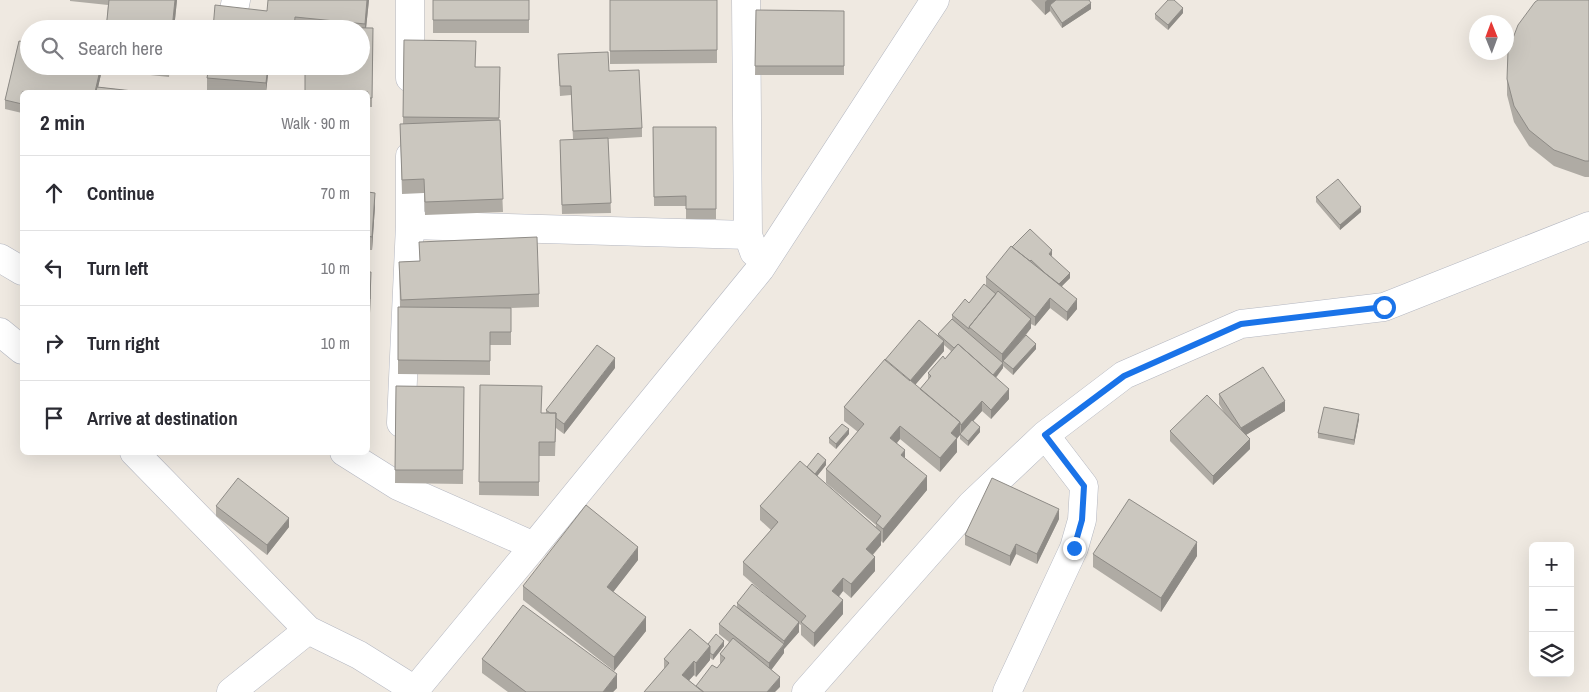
<!DOCTYPE html>
<html lang="en">
<head>
<meta charset="utf-8">
<style>
	body { margin:0; font-family:"Archivo Narrow",sans-serif; background:#f2f2f3; color:#2b2b33 }
	.controls { position:absolute; right:15px; bottom:15px; display:grid; overflow:hidden; border-radius:8px; box-shadow:0 5px 20px #0002 }
	.controls button { width:45px; height:45px; display:grid; place-items:center; padding:0; border:0; border-bottom:1px solid #e1e1e2; background:#fff; color:#2b2b33; font:25px sans-serif }
	.compass { position:absolute; left:1469px; top:15px; width:45px; height:45px; border-radius:50%; background:#fff; box-shadow:0 5px 20px #0002; rotate:359deg }
	.stop { position:absolute; width:15px; height:15px; margin:-11px; border:4px solid #1a73e8; border-radius:50%; background:#fff }
	.stop.end { background:#1a73e8; border-color:#fff; box-shadow:0 1px 5px #0008 }
	.list { margin:0; padding:0; list-style:none }
	h2 { display:flex; justify-content:space-between; align-items:center; height:65px; margin:0; padding:0 20px; font-size:21px }
	h2 small { font-size:16px; font-weight:400; color:#7c7c81 }
	.list li { display:grid; grid-template-columns:32px 1fr auto; gap:15px; align-items:center; box-sizing:border-box; height:75px; padding:0 20px; border-top:1px solid #e1e1e2 }
	.list b { display:block; font-size:19px; white-space:nowrap }
	.list em { font-size:16px; font-style:normal; color:#7c7c81 }
	.icon { flex:none; width:28px; height:28px; fill:none; stroke:currentColor; stroke-width:2; stroke-linecap:round; stroke-linejoin:round }
	.map { position:relative; flex:none; width:1589px; height:692px; overflow:hidden }
	.search { position:absolute; background:#fff; box-shadow:0 5px 20px #0002; left:20px; top:20px; width:350px; height:55px; display:flex; align-items:center; gap:12px; box-sizing:border-box; padding:0 18px; border-radius:28px; color:#7c7c81; font-size:19px }
	.panel { position:absolute; background:#fff; box-shadow:0 5px 20px #0002; left:20px; top:90px; width:350px; height:365px; border-radius:8px }
	.map>svg:first-child { display:block }
</style>
</head>
<body>
<div class="map">
<svg width="1589" height="692" viewBox="0 0 1589 692">
	<rect width="100%" height="100%" fill="#efe9e1"/>
	<g fill="none" stroke-linecap="round" stroke-linejoin="round">
		<defs>
			<path id="street" d="M746,0L748,235L754,252
				M230,29L236,0
				M410,78V0
				M410,225L748,235
				M0,258L22,271
				M0,332L22,350
				M401,423L410,225V156
				M134,452L308,630L359,655L415,690
				M344,452L398,486L534,546L760,269L935,0
				M231,692L308,630
				M416,692L415,690L534,546
				M806,692L971,505L1045,435L1124,375L1241,324L1384,307L1589,226
				M1007,692L1074,548L1082,520L1084,486L1045,435"/>
		</defs>
		<use href="#street" stroke="#b4b7c1" stroke-width="29"/>
		<use href="#street" stroke="#fff" stroke-width="28"/>
	</g>
	<path fill="#afaba4" fill-rule="evenodd" d="M70,0H177L174,29H106L108,5L70,1Z
		M369,0L366,28H373L372,107H368V92L361,29H213L267,11Z
		M433,0H529V33H433Z
		M610,0H717V63L610,64Z
		M1031,0H1089L1091,9L1062,28L1050,11L1045,15Z
		M1589,0V177H1585L1554,166L1529,146L1514,122L1507,95V79Z
		M756,10L844,11V75H755Z
		M1183,13L1168,30L1155,19V14Z
		M404,40L476,67H500L499,120L503,212L425,215L424,193L402,194L400,124H403Z
		M19,41L29,43V66H102V70L98,87L142,92H22V113L5,109V100Z
		M558,54L609,71L642,128V137L608,139L611,213L562,214L560,150L573,139L571,95L560,96Z
		M103,66H170L169,77L103,70Z
		M209,66H269L266,92H222L207,91V78Z
		M653,127H716V219H686V206H654Z
		M368,192L375,206L372,250H368Z
		M1316,197L1361,212L1340,230L1316,202Z
		M419,242L539,294V307L511,308V345H490V375L398,374V307H400L399,262L420,261Z
		M1012,247L1052,255L1051,256L1070,278L1062,286L1077,309L1067,321L1050,308L1035,326L1031,324V328L1026,335L1036,349L1013,375L1003,366V368L996,378L1009,399L991,419L982,411L973,421L980,432L968,446L960,439V433V435L957,438V452L940,472L900,439L897,443L905,458L927,490L883,543L881,541V545L873,555L875,571L851,598L843,591L839,597L843,614L814,647L801,635V625L799,624V632L784,649V653L771,670L780,687L644,692L664,669V659L708,644L724,646L713,660L710,658V660L696,677L694,675L689,680L696,686L717,668L720,664V654L729,642L719,634V624L737,607V603L766,595L743,575V562L771,530L760,520V506L807,467L826,465L817,476L876,527V525L826,483V469L858,432L844,421V407L885,360L938,336V334L952,319V315L969,303L986,286V277ZM944,345L951,351L945,359L928,373V380L920,389L915,385L944,351Z
		M368,272L371,286L370,313L368,312Z
		M615,368L564,434L556,428L555,456H539V496L479,495L480,385L541,413H546V410Z
		M396,386L464,387L463,484L395,483Z
		M1219,394L1285,411L1246,435L1250,449L1213,485L1170,441V431L1225,414L1219,404Z
		M1359,419L1354,445L1318,438V433Z
		M849,434L836,449L829,443V438Z
		M216,506L289,527L267,555L216,516Z
		M1059,519L1037,564L1016,554L1010,566L965,545V535Z
		M1093,554L1197,556L1161,612L1093,567Z
		M638,560L613,592L646,631L614,671L523,600V586Z
		M482,659L617,688L613,692H508L482,673Z"/>
	<path fill="#8e8b86" d="M175,0H177L174,29H172Z
		M367,0H369L365,38V24Z
		M1047,0H1061L1050,5V11L1045,15V2Z
		M1091,3V9L1062,28V23Z
		M1183,8V13L1168,30V25Z
		M101,66H102V70L97,92H95Z
		M268,66H269L266,92V83Z
		M375,193V206L372,250V237Z
		M1361,207V212L1340,230V225Z
		M1052,250V255L1049,259V254Z
		M371,272V286L370,313V299Z
		M1070,273V278L1058,290V285Z
		M1050,298V308L1035,326V317Z
		M1077,299V309L1067,321V312Z
		M1031,319V328L1004,361H1003L1002,363V354Z
		M944,341V351L910,391V381Z
		M1036,344V349L1013,375V369Z
		M615,358V368L564,434V424Z
		M1003,363V368L992,382V377Z
		M1009,389V399L991,419V410Z
		M982,401V411L961,435V425Z
		M1285,401V411L1241,438V428Z
		M1359,414V419L1354,445V440Z
		M960,422V435L956,440L957,438V452L940,472V458L951,433Z
		M900,426V439L890,451V438Z
		M980,427V432L968,446V441Z
		M849,429V434L836,449V444Z
		M1250,439V449L1213,485V476Z
		M905,450V464L901,455Z
		M826,460V465L814,480V475Z
		M927,476V490L883,543V529Z
		M1059,509V519L1037,564V554Z
		M289,518V527L267,555V545Z
		M881,532V545L866,562V549Z
		M1197,542V556L1161,612V598Z
		M1016,544V554L1010,566V556Z
		M638,547V560L607,600V587Z
		M875,557V571L851,598V584Z
		M843,578V591L832,604V591Z
		M843,600V614L814,647V633Z
		M646,617V631L614,671V657Z
		M799,622V632L784,649V653L769,673V663L784,645V641Z
		M724,641V646L713,660V655Z
		M710,646V660L696,677V663Z
		M694,661V675L682,688V675Z
		M617,674V688L613,692H603Z
		M780,677V687L775,692H767Z"/>
	<path fill="#cbc7bf" stroke="#8e8b86" d="M109,0H175L172,29H106Z
		M268,0H367L365,24L295,17L294,29H213L215,5L267,11Z
		M433,0H529V20H433Z
		M610,0H717V50L610,51Z
		M1056,0H1089L1091,3L1062,23L1050,5Z
		M1168,0H1174L1183,8L1168,25L1155,14Z
		M1538,0H1589V161H1585L1554,150L1529,130L1514,106L1507,79L1508,51L1518,25L1535,2Z
		M756,10L844,11V66H755Z
		M306,27L373,28L372,98H368V92H305V66H361V29H306Z
		M404,40L476,41L475,67H500L499,118L403,117Z
		M19,41L29,43V66H101L95,92H22V104L5,100Z
		M608,52L609,71L639,70L642,128L573,131L571,86H560L558,54Z
		M209,66H268L266,83L207,78Z
		M97,87L142,92H96Z
		M500,120L503,199L425,202L424,179L402,180L400,124Z
		M653,127H716V209H686V196L654,197Z
		M608,138L611,203L562,205L560,140Z
		M1338,179L1361,207L1340,225L1316,197Z
		M368,192L375,193L372,237L368,236Z
		M1030,229L1052,250L1049,254L1070,273L1059,284L1045,273L1031,260L1030,261L1012,247Z
		M537,237L539,294L401,300L399,262L420,261L419,242Z
		M1011,246L1077,299L1067,312L1050,298L1035,317L986,277Z
		M368,272H371L370,299H368Z
		M984,284L996,294L969,327V329L952,315L965,299L969,303Z
		M998,291L1031,319L1002,354L969,327Z
		M398,307L511,308V332H490V361L398,360Z
		M952,319L1003,363L993,375L958,344L954,348L938,334Z
		M919,320L944,341L910,381L885,360Z
		M1026,335L1036,344L1013,369L1003,361Z
		M958,344L1009,389L991,410L982,401L961,425L960,423V422L920,389L931,376L928,373L943,356L945,359Z
		M597,345L615,358L564,424L556,418V413H550L546,410Z
		M885,359L960,422L951,433L957,438L940,458L900,426L890,438L905,450L901,455L927,476L883,529L876,523L881,516L826,469L864,424L844,407Z
		M1263,367L1285,401L1241,428L1219,394Z
		M480,385L542,386L541,413H556L555,442H539V482H479Z
		M396,386L464,387L463,470H395Z
		M1207,395L1250,439L1213,476L1170,431Z
		M1324,407L1359,414L1354,440L1318,433Z
		M972,420L980,427L968,441L960,434Z
		M842,424L849,429L836,444L829,438Z
		M818,453L826,460L815,474L807,467Z
		M800,461L881,532L866,549L875,557L851,584L843,578L832,591L843,600L814,633L801,622L806,616L743,562L778,522L760,506Z
		M238,478L289,518L267,545L216,506Z
		M992,478L1059,509L1037,554L1016,544L1010,556L965,535Z
		M1129,499L1197,542L1161,598L1093,554Z
		M586,505L638,547L607,587L646,617L614,657L523,586Z
		M752,584L799,622L784,641L737,603Z
		M523,605L617,674L603,692H526L482,659Z
		M734,605L784,644L769,663L719,624Z
		M690,629L710,646L696,663L694,661L682,675L703,692H644L669,663L664,659Z
		M716,634L724,641L713,655L710,653V646L708,644Z
		M733,638L780,677L767,692H704L696,686L712,665L717,668L725,658L720,654Z"/>
	<g fill="none" stroke-linecap="round" stroke-linejoin="round">
		<path stroke="#1a73e8" stroke-width="6" d="M1074,548L1082,520L1084,486L1045,435L1124,376L1241,324L1384,307"/>
	</g>
</svg>
<div class="controls">
<button>+</button>
<button>−</button>
<button><svg class="icon" aria-label="layers" viewBox="0 0 24 24"><path d="M12 4l9 5-9 5-9-5zM3 14l9 5 9-5"/></svg></button>
</div>
<svg class="compass" viewBox="-18 -18 36 36"><path d="M0-13l5 13h-10z" fill="#e53935"/><path d="M0 13l5-13h-10z" fill="#7c7c81"/></svg>
<div class="stop" style="left:1384px;top:307px"></div>
<div class="stop end" style="left:1074px;top:548px"></div>
<div class="search"><svg class="icon" aria-label="search" viewBox="0 0 24 24"><circle cx="10" cy="10" r="6"/><path d="M15 15l6 6"/></svg>Search here</div>
<section class="panel">
<h2>2 min<small>Walk · 90 m</small></h2>
<ul class="list">
<li><svg class="icon" aria-label="ahead" viewBox="0 0 24 24"><path d="M12 20V5M6 11l6-6 6 6"/></svg><div><b>Continue</b></div><em>70 m</em></li>
<li><svg class="icon" aria-label="left" viewBox="0 0 24 24"><path d="M17 20v-9H6M10 6l-5 5 5 5"/></svg><div><b>Turn left</b></div><em>10 m</em></li>
<li><svg class="icon" aria-label="right" viewBox="0 0 24 24"><path d="M7 20v-9h11M14 6l5 5-5 5"/></svg><div><b>Turn right</b></div><em>10 m</em></li>
<li><svg class="icon" aria-label="arrive" viewBox="0 0 24 24"><path d="M6 21V4h12l-3 4 3 4H6"/></svg><div><b>Arrive at destination</b></div></li>
</ul>
</section>
</div>
</body>
</html>
